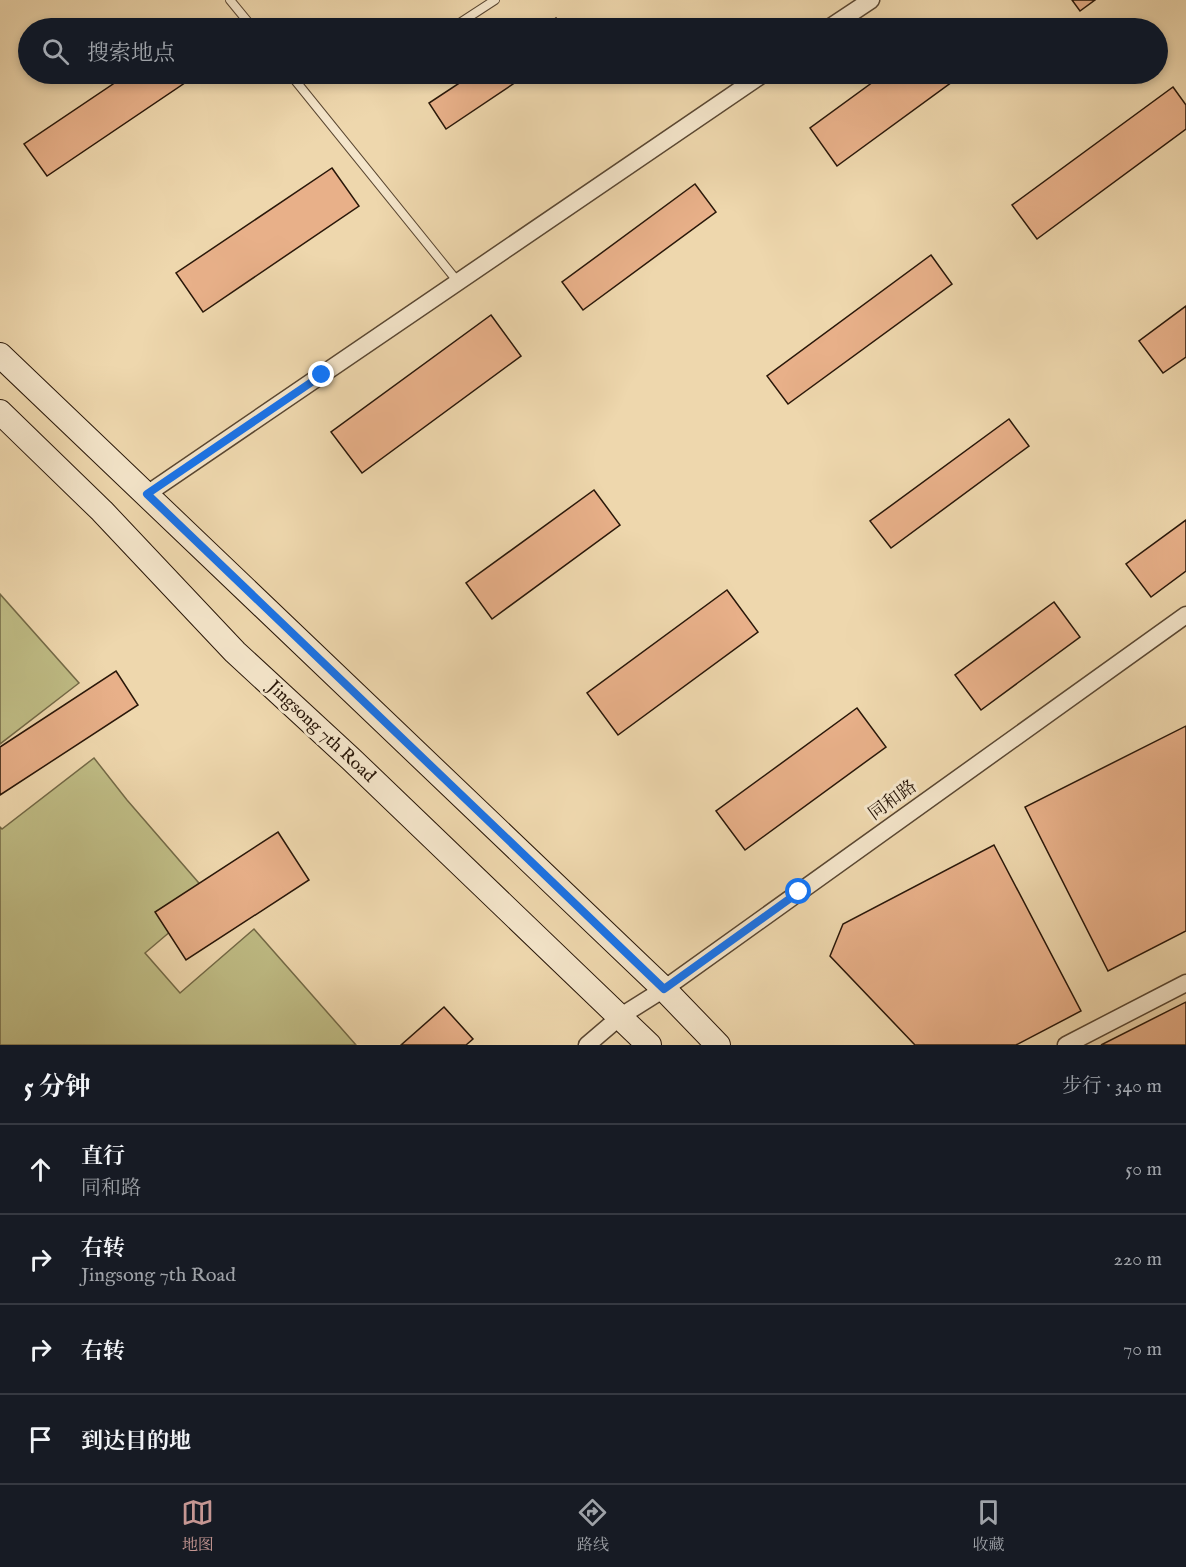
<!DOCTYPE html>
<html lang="zh">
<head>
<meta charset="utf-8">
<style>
	body { margin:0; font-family:"IM FELL English","Noto Serif SC",serif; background:#20242c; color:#f1f3f6 }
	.stop { position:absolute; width:18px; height:18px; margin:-14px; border:4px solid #1a73e8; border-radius:50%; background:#fff }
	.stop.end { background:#1a73e8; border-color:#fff; box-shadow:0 2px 6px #0008 }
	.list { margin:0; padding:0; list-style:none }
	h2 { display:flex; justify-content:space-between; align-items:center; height:78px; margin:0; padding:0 24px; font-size:26px }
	h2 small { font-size:20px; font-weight:400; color:#9ea1a6 }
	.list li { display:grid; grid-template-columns:39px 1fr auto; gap:18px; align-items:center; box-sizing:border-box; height:90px; padding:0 24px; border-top:2px solid #363941 }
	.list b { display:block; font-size:22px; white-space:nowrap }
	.list p { margin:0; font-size:20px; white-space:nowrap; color:#9ea1a6 }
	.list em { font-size:20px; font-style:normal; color:#9ea1a6 }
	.icon { flex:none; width:33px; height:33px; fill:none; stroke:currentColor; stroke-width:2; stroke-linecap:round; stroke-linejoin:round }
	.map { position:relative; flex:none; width:1186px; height:1045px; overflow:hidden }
	.search { position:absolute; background:#171b24; box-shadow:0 3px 9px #0003; left:18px; right:18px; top:18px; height:66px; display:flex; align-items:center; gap:15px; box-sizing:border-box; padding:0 21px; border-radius:33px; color:#9ea1a6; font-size:22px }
	.sheet { height:438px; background:#171b24 }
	nav { display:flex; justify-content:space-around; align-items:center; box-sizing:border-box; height:84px; border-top:2px solid #363941; background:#171b24; font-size:16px; color:#9ea1a6 }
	nav a { display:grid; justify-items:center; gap:3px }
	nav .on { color:#c59692 }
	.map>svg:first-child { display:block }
</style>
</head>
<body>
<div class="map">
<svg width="1186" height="1045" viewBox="0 0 1186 1045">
	<rect width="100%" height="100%" fill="#eed7ad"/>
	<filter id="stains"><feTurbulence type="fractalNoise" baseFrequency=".00333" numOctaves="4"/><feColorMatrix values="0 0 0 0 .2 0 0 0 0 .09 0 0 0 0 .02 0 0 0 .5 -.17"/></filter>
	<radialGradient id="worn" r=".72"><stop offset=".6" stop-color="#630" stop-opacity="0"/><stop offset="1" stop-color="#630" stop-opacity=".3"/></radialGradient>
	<path fill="#bfbc85" stroke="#746a47" stroke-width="1.5" d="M0,594L79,683L0,744Z
		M94,758L127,800L211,897L145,953L180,993L254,929L356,1045H0V827L2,829Z"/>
	<path fill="#e8b089" stroke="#291709" stroke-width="1.5" d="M1072,0H1095L1080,11Z
		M556,18L563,28H540Z
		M128,74H198L47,176L24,144Z
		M473,74H528L446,129L429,103Z
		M884,74H952L956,79L837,166L810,128Z
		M1173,87L1186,105V129L1037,239L1012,205Z
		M332,168L359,206L203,312L176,273Z
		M695,184L716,212L583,310L562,282Z
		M931,255L952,284L788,404L767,376Z
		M1186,306V357L1163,373L1139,341Z
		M491,315L521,356L362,473L331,432Z
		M1009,419L1029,446L891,548L870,521Z
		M594,490L620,525L492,619L466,583Z
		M1186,520V571L1151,597L1126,564Z
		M727,590L758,632L618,735L587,693Z
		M1054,602L1080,637L981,710L955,675Z
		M116,671L138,705L0,795V747Z
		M857,708L886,747L745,850L716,811Z
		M1186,726V931L1108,971L1025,807Z
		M278,832L309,880L186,960L155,912Z
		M994,845L1081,1011L1016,1045H915L830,956L843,924Z
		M1186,1002V1045H1101Z
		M444,1007L473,1039L466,1045H401Z"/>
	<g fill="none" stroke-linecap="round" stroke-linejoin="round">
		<defs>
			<path id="lane" d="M230,0L253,28
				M452,28L495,0
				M290,74L458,282"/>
			<path id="street" d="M829,28L871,0
				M147,494L763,74
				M587,1045L621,1016L664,989L1186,615
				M1066,1045L1186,983"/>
			<path id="secondary" d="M0,355L664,989L718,1045
				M0,412L102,511L235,652L351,759L649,1045"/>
		</defs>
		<use href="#lane" stroke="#5a4732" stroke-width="10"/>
		<use href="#street" stroke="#5a4732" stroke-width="19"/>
		<use href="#secondary" stroke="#291709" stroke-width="26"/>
		<use href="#lane" stroke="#f4e5ca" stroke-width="8"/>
		<use href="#street" stroke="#f4e5ca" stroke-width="16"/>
		<use href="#secondary" stroke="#f4e5ca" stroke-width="24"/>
	</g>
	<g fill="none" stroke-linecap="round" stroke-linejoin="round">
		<path stroke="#1a73e8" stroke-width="8" d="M322,375L147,494L664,989L799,892"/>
	</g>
	<g text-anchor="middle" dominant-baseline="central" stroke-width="6" stroke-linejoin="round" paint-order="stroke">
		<g font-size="18" fill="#291709" stroke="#f4e5ca">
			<text transform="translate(321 732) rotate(43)">Jingsong 7th Road</text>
			<text transform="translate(893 801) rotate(-36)">同和路</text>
		</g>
	</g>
	<rect width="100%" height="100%" filter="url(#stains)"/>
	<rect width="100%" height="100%" fill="url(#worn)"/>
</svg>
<div class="stop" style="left:799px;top:892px"></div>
<div class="stop end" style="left:322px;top:375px"></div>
<div class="search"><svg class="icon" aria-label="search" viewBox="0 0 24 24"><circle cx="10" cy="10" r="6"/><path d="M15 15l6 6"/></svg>搜索地点</div>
</div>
<section class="sheet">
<h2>5 分钟<small>步行 · 340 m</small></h2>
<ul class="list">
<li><svg class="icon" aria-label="ahead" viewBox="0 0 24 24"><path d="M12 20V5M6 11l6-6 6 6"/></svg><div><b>直行</b><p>同和路</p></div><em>50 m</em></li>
<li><svg class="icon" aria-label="right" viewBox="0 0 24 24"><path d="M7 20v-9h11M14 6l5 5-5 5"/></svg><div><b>右转</b><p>Jingsong 7th Road</p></div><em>220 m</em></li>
<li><svg class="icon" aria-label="right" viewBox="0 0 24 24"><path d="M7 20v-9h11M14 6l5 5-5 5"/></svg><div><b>右转</b></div><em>70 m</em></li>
<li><svg class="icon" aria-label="arrive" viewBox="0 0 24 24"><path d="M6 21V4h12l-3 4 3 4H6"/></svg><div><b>到达目的地</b></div></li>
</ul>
</section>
<nav>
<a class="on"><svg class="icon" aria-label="map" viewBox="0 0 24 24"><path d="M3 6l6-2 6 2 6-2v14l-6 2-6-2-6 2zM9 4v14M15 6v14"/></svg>地图</a>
<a><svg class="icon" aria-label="directions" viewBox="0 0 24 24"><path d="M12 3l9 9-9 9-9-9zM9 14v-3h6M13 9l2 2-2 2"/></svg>路线</a>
<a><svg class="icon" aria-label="saved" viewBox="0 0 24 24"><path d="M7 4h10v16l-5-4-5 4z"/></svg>收藏</a>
</nav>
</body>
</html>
